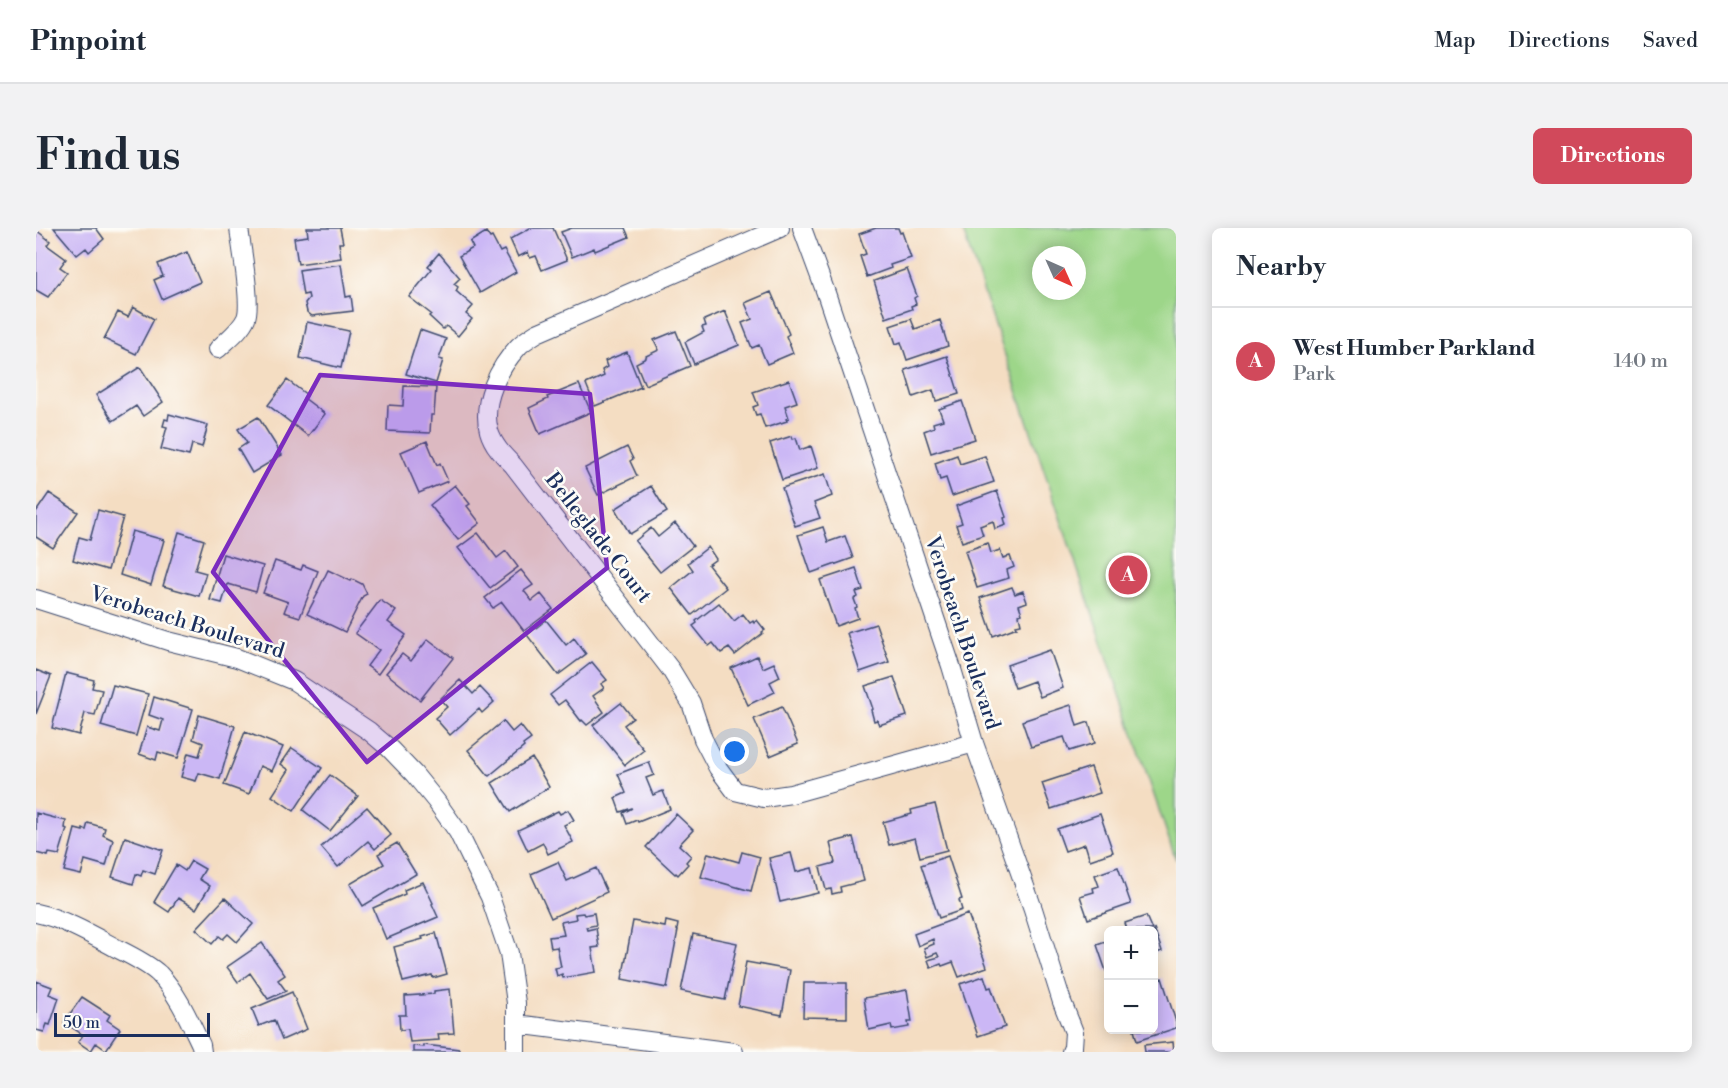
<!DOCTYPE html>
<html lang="en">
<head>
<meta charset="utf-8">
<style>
	body { margin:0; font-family:"Libre Bodoni",serif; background:#f2f2f3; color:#1f2937 }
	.controls { position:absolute; right:18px; bottom:18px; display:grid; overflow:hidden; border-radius:9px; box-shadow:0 3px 15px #0003 }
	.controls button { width:54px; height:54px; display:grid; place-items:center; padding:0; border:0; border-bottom:2px solid #e0e1e3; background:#fff; color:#1f2937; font:30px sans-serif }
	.compass { position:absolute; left:996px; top:18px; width:54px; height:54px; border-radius:50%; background:#fff; box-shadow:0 3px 15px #0003; rotate:135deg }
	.scale { position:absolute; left:18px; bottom:15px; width:156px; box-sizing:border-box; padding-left:6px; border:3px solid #1b2f5e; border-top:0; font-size:16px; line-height:21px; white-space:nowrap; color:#1b2f5e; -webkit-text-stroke:4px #fdfcf7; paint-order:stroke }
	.you { position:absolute; left:699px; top:524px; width:21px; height:21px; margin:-15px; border:4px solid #fff; border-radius:50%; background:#1a73e8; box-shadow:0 0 0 9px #1a73e833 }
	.badge { display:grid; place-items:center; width:39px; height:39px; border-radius:50%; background:#d1495b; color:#fff; font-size:20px; font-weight:700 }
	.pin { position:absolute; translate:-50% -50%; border:3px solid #fff; box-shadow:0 2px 6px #0006 }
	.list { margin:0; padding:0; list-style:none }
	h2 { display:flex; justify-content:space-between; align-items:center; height:78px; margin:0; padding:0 24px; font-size:26px }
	h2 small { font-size:20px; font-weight:400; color:#747a83 }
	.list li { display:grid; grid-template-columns:39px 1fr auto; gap:18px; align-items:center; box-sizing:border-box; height:108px; padding:0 24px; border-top:2px solid #e0e1e3 }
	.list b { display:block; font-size:22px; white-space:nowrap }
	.list p { margin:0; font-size:20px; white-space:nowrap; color:#747a83 }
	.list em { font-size:20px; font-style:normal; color:#747a83 }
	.map { position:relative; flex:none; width:1140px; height:824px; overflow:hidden; border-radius:9px }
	header { display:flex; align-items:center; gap:36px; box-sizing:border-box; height:84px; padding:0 30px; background:#fff; border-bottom:2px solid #e0e1e3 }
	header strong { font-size:28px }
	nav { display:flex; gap:33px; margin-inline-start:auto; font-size:21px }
	.intro { display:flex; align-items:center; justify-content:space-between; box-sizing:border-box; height:144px; padding:0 36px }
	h1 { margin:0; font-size:42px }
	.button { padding:15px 27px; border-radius:9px; background:#d1495b; color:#fff; font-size:21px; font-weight:700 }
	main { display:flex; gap:36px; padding:0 36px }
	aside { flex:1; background:#fff; border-radius:9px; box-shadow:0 3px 15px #0003 }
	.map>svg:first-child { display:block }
</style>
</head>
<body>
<header>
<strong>Pinpoint</strong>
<nav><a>Map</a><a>Directions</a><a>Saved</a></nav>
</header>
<div class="intro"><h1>Find us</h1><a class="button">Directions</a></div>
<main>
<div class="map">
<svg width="1140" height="824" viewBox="0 0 1140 824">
	<rect width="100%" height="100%" fill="#fdfcf7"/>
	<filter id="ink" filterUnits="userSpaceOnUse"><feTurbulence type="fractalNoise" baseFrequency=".0167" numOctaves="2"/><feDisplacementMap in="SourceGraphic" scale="12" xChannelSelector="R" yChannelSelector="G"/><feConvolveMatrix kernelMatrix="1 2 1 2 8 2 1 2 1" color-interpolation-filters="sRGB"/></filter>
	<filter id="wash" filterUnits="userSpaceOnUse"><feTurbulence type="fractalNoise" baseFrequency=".008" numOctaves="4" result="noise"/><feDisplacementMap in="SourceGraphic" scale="24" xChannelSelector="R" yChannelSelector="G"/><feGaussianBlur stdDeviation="1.35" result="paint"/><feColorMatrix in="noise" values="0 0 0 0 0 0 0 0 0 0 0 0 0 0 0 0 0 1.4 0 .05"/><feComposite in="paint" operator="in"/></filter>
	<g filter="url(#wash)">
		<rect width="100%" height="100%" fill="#f4ddc2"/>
		<path fill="#9dd689" stroke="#5c8274" stroke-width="1.5" fill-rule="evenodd" d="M926,0H1140V632ZM1005,27H1041V63H1005Z"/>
		<g id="blocks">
			<path fill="#cbb7f5" d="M18,0H60L68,11L53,24L50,20L41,27Z
				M271,0H304L307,15H303L305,30L262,36L258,10L272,8Z
				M494,0H517L531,32L506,42L500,28L494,30L492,24L482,29L474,11Z
				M536,0H589L593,9L559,23L558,20L536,29L525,4Z
				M840,0H862L864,5L866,4L875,30L854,37L855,40L831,49L824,28L830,26L823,6Z
				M0,2L14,13L11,17L30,31L24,39L31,44L12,69L0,62Z
				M450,4L454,10L456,9L464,24L468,22L480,44L444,65L423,28L437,20L434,14Z
				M151,24L164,54L126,71L118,52L127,48L122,36Z
				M403,25L424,50L418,56L422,59L420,63L437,78L430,86L436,91L422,108L410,98L407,101L393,88L395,86L373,69L396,41L392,38Z
				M305,36L310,69L315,68L317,83L276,88L271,84L269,75L273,70L272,66L267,67L263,42Z
				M871,41L881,68L878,70L880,76L875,78L876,81L850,90L838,53Z
				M735,64L753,106L750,108L757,125L731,136L723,117L716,120L706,95L716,91L709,75Z
				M97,79L118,91L100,126L68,111L82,84L92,89Z
				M689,83L703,117L658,136L649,114L668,104L666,99L670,98L668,92Z
				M875,91L879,101L904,92L912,118L871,132L865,114L860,116L854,98Z
				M271,94L313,103L305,140L264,130Z
				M384,102L410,111L403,131L407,132L400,155L370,146Z
				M640,103L654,138L609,157L600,135L610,130V128L623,122L618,112Z
				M591,124L605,159L559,178L550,156L568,148L566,142L571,139L569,133Z
				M911,128L923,166L900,173L897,162L877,169L869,142Z
				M104,139L127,174L107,188L100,178L77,193L60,167Z
				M251,152L271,167L268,170L289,186L272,208L232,177Z
				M753,152L761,174L749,178L753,190L750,191L751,193L729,200L724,186L720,187L717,179L722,177L717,164Z
				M543,156L555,184L504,206L493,180L512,171L511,169Z
				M368,158L400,159L398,187H395L394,205L351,203L352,177L367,178Z
				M926,173L939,211L895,225L888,203L898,199L897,195L907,192L903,181Z
				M133,186L172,197L166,219L156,216L153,228L125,221L131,199L127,198L129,191L132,192Z
				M222,189L246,227L216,245L202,221L211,215L202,201Z
				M756,208L757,211L760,210L764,222L775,218L782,240L746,252L734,215Z
				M391,213L401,237L404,235L412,253L383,265L365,224Z
				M591,219L597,231L594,233L601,248L562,267L549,240Z
				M921,227L924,236L949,228L958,254L916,268L910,250L904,252L899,235Z
				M789,246L796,268L778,275L784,290L759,298L746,260Z
				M419,257L434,276L431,278L444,295L422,312L394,277Z
				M615,258L631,284L594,306L579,281Z
				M961,263L970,289L968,290L970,297L959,301L957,293L944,298L947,307L926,314L920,297L926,295L920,278Z
				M13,265L42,284L17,320L0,309V284Z
				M62,282L87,289L72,342L37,332L43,309L54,312Z
				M639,295L657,318L624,344L599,313L615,300L622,309Z
				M787,299L792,314L809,308L817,330L775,345L762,307Z
				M96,303L128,312L115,357L84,347Z
				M143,304L168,312L159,342L170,345L163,368L127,358Z
				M442,305L461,330L470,323L482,339L454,360L422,320Z
				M952,315L955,325L964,322L967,330L974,328L978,339L971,342L973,350L941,360L929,323Z
				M672,319L680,331L672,337L690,360L656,387L635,360L657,342L652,335Z
				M187,326L227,338L220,364L192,356L186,375L174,372Z
				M239,333L265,342L267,337L282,343L264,389L248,384L252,374L227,365Z
				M820,340L827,362L820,364L822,369L818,371L821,379L819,380L822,390L800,398L784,352Z
				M292,342L315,353L316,351L326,356L331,366L327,368L309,404L271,386L282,365H281Z
				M485,342L497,357L488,363L496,373L505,366L517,381L488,403L466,374L457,380L449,370Z
				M976,359L979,366L987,363L991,374L983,377L986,386L983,387L985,396L980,397L981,399L957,408L944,370Z
				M344,372L360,383L352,394L370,407L342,446L331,438L343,422L319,405Z
				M683,375L698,393L707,386L714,395L717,393L718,395L721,392L729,402L726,404L727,405L699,427L693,420L685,425L677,415L673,418L657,398L661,395L660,393Z
				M510,392L530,417L538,410L550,426L522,447L491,407Z
				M840,396L853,434L824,444L811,405Z
				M392,411L417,430L384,472L350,445L366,426L375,433Z
				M1014,422L1027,460L1004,469L998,453L979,460L971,437Z
				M721,428L727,440L738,435L744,449L734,454L739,464L712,477L695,440Z
				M556,434L571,452L565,456L568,460L557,468L568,484L551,497L546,492L545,493L529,472L522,477L514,467Z
				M0,442L15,448L0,486Z
				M30,445L58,452L56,460L66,462L59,487L49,485L43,507L16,500Z
				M858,449L871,488L843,497L841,492L838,493L835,482L837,481L829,458Z
				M424,452L437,466L444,459L458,474L446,485L443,481L414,507L399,490L411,479L404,471Z
				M77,457L112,466L100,508L65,498Z
				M118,469L157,481L142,530L122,524L120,532L103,526L111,499L124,503L127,492L113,487Z
				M585,475L597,490L588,497L608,522L589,537L557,497Z
				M1035,477L1041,498L1053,494L1059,515L1033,523L1028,509L995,519L986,493Z
				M746,479L762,516L734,528L718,491Z
				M163,487L199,498L184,551L163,545L160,553L145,549L152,525L163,528L167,515L157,511Z
				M467,493L476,504L484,497L495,511L487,517L488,519L453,548L432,522Z
				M209,504L247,519L236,543L224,538L213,566L188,557Z
				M256,520L286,540L258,583L236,568L253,542L245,536Z
				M496,530L513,559L474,584L456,555Z
				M613,534L618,547L610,550L617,567L627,563L634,581L602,594L601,592L591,596L587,585L596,580L584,584L579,570L590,565L582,546Z
				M1055,539L1064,565L1015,581L1006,555Z
				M294,547L322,568L294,603L267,582Z
				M899,576L911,622L884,629L879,610L853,617L847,594L876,586L875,582Z
				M331,579L355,607L339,621L332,613L302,639L285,619Z
				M532,582L538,592L528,597L537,614L512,626L507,615L492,623L482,602L522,583L524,586Z
				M0,585L30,593L29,600L31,601L23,627L13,625L12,628L0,625Z
				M640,586L657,602L643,617L655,628L650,634L652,636L642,647L640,645L639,646L610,619Z
				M1064,586L1077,624L1054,632L1049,616L1029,623L1021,601Z
				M52,595L69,600L67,607L77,612L70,638L49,632L45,647L28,643L39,601L47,603V601L50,602Z
				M89,609L127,622L119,646L107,642L105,648L100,646L97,656L76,649Z
				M817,609L828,653L804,659L805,664L796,666L795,661L790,662L784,639L799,635L794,615Z
				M361,615L380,646L327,678L314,656L348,636L342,626Z
				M706,624L724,629L715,663L665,649L672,625L703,634Z
				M755,625L760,644L776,640L782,665L744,674L733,630Z
				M912,628L926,671L923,672L926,682L903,690L885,637Z
				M155,633L169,641L163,651L174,658L160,681L142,670L133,684L118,674L140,637L149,643Z
				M522,634L531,653L560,640L571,664L515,690L495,646Z
				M1082,639L1095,676L1052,691L1044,668L1058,664L1057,660L1063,658L1059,647Z
				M387,654L397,675L396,676L402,689L350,711L337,680L369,666L368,662Z
				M189,670L217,696L201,714L192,706L187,711L183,708L176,716L160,701Z
				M547,685L548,687L558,685L560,697L550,699L551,702L560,700L563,719L556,720L560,744L527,750L526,746L521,748L519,740L525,739L521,719L515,720L513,709L528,707L525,694L540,691L539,686Z
				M932,686L951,739L923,749L917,734L906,738L905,736L895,740L892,732L903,729L901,725L891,729L888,720L898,716L897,711L882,718L878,706Z
				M1110,688L1116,702H1091L1089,695Z
				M597,693L629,699L630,693L642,696L641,702H642L631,760L586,751Z
				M1118,700L1126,723L1118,726Z
				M400,705L411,746L397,750L396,747L367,754L358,719L387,711L386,709Z
				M657,706L701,715L689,772L645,763Z
				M1072,713V743H1070L1061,717Z
				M226,715L249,747L242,752L250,763L232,771L214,745L202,754L191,739Z
				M710,734L754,742L746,787L702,778Z
				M948,748L952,760L955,759L969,799L942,808L924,756Z
				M1126,750L1140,794V800L1101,813L1098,802H1118V753Z
				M0,753L16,759L13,766L23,770L14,797L11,796L8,804L0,802Z
				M768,755H811V790L767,789Z
				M414,761L418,805L402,806L403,812L374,814L372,801L364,802L363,787H370L369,768L398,766V763Z
				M871,762L876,794H872L873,799L856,802L855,797L833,802L828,770Z
				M256,764L271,801L246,812L238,792L223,798L216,781Z
				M46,769L74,787L71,792L84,801L70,822L60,815L55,823L42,814L47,807L28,794Z
				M1137,814L1138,824H1109L1108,817Z
				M388,817L423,821V824H377V818L388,819Z"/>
		</g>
	</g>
	<g filter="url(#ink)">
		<use href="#blocks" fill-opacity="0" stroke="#3c496d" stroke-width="1.5"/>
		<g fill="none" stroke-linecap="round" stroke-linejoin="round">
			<defs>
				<path id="minor" d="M744,0L501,105C495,109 488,113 483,118C463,139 445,174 453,203C457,217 467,227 477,237L635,442L655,475L667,511L682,540L699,563L728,570L755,566L938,515
					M766,0L790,65L915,438L938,515L997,681L1026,774L1038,804L1037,819L1035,824
					M182,121C191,112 205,102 210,90C216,75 205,18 203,0
					M0,371L132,413L201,430L258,453L333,503L354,521L378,546L400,573L422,604L454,669L473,725L480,775V824
					M0,685C28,691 54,706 80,720C94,727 111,735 123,746C142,766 153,792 165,817L166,824
					M480,796L698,824"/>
			</defs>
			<use href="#minor" stroke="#3c496d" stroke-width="20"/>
			<use href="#minor" stroke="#fff" stroke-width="18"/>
		</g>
	</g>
	<path fill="#7b2cbf" fill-opacity="0.2" stroke="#7b2cbf" stroke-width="4.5" stroke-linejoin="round" d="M284,147L554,166L571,340L331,534L177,344Z"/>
	<g text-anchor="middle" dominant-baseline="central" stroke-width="5" stroke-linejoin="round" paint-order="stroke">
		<g font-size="21" fill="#1b2f5e" stroke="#fdfcf7">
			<text transform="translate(562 310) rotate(52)">Belleglade Court</text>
			<text transform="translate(151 395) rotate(17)">Verobeach Boulevard</text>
			<text transform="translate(926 405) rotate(72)">Verobeach Boulevard</text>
		</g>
	</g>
</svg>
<div class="controls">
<button>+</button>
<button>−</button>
</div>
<svg class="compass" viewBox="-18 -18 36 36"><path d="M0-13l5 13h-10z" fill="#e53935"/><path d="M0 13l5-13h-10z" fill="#747a83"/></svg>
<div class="scale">50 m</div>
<div class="you"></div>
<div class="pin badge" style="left:1092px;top:347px">A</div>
</div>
<aside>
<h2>Nearby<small></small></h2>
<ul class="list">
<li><span class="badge">A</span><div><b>West Humber Parkland</b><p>Park</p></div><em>140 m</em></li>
</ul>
</aside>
</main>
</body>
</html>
